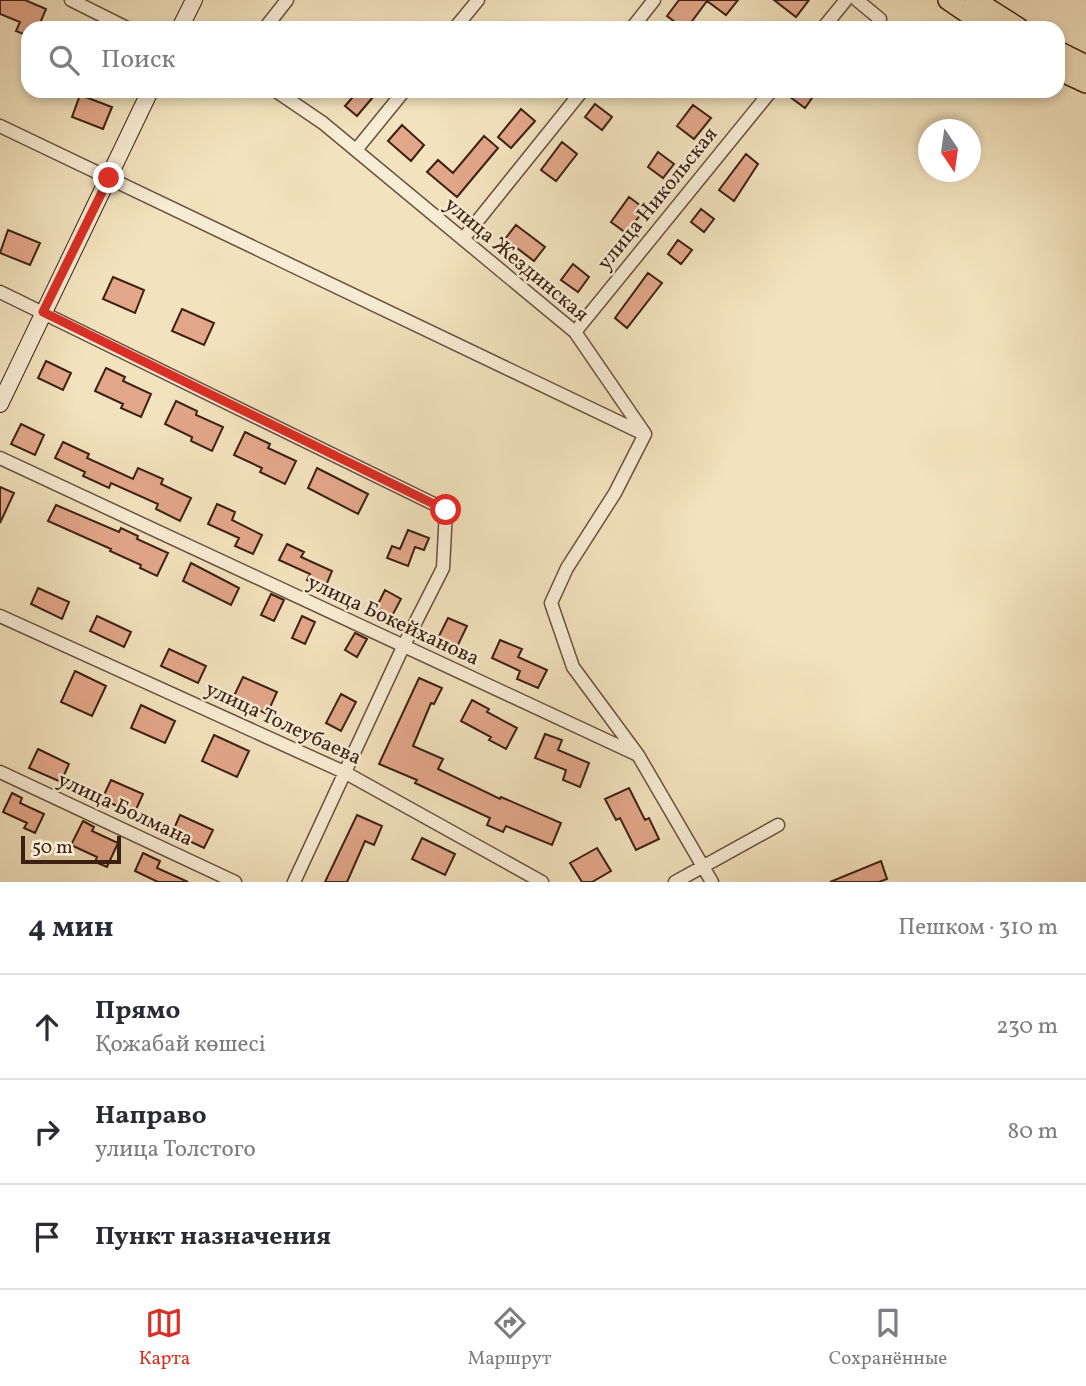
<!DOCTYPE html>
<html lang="ru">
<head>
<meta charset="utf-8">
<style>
	body { margin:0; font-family:Vollkorn,serif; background:#f7f7f7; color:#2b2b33 }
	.compass { position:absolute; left:918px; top:119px; width:63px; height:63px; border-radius:50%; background:#fff; box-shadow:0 4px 10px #0003; rotate:167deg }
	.scale { position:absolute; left:21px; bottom:18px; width:100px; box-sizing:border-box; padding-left:7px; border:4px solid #3c2113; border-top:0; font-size:19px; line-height:24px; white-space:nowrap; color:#3c2113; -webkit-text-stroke:5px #f7ecd4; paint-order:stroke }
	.stop { position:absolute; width:21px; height:21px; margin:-16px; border:5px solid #d93025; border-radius:50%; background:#fff }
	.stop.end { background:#d93025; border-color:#fff; box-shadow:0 2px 7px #0008 }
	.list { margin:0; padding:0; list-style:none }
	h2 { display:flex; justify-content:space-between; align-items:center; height:91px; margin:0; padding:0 28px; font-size:30px }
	h2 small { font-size:23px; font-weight:400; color:#7c7c81 }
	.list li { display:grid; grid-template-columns:46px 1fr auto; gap:21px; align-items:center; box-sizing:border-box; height:105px; padding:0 28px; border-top:2px solid #e1e1e2 }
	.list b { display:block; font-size:26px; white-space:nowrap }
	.list p { margin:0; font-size:23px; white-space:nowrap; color:#7c7c81 }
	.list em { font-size:23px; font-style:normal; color:#7c7c81 }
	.icon { flex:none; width:38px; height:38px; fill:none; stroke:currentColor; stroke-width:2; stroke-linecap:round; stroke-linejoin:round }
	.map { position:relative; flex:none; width:1086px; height:882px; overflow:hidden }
	.search { position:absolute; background:#fff; box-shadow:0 4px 10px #0003; left:21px; right:21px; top:21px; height:77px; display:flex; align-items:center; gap:18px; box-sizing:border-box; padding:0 24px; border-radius:21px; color:#7c7c81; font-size:26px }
	.sheet { height:406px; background:#fff }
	nav { display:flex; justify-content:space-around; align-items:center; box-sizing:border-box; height:98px; border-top:2px solid #e1e1e2; background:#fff; font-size:19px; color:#7c7c81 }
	nav a { display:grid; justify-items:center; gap:4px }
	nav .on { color:#d93025 }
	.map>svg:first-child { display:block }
</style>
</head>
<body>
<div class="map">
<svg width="1086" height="882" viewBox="0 0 1086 882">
	<rect width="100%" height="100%" fill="#f2e2bd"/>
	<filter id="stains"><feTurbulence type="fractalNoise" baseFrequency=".00286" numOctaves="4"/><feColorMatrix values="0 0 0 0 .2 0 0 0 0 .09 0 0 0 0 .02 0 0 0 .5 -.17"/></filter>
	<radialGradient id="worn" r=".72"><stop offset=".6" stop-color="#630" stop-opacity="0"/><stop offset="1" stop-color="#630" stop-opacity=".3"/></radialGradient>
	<path fill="#e2a789" stroke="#3c2113" stroke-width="2" d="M0,0H25L46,9L38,28H28V36L16,31L20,22L0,14Z
		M679,0H738L726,15L707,1L687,28H683L667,16Z
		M774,0H809L796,17Z
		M358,91H366L373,97L357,116L345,106Z
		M782,91H802L812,98L805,108Z
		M80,95L112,107L103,129L72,117Z
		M595,104L612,117L602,130L585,117Z
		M693,105L711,118L694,139L677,126Z
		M521,109L535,121L511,148L498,137Z
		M402,125L424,145L411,161L388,141Z
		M484,136L498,148L457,197L427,172L438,160L453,173Z
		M562,142L577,154L556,181L541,170Z
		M658,152L674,164L663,178L648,167Z
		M746,154L758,164L734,201L719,190Z
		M629,197L645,209L626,233L611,222Z
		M701,209L714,219L704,232L691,222Z
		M516,225L545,247L534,261L505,239Z
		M8,230L40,243L30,265L0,253Z
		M678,240L692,250L681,264L668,254Z
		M573,264L589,277L578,292L561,280Z
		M648,273L662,283L627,328L615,318Z
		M113,277L144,290L135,313L103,299Z
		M182,309L214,323L204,345L172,331Z
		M46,361L71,373L63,390L38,378Z
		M106,368L125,377L123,381L151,394L141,417L121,408L123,404L95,391Z
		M176,401L197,411L196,415L223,427L212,451L191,441L192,437L165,424Z
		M21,424L44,435L35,455L11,444Z
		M245,432L270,444L268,448L296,461L285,484L260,472L262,468L234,455Z
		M63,442L89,454L87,458L133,479L138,468L163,479L161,484L191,498L180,521L156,509L158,504L111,483L109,488L83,476L85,472L55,458Z
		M317,468L368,494L358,514L308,488Z
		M0,487L14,493L0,523Z
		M217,504L235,512L232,520L262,535L253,554L235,546L239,538L208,524Z
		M56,505L119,532L121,528L138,536L137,539L168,553L157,576L140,568L141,565L110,551L111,549L48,521Z
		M408,530L429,538L424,550L415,547L408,566L387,558L392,546L400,549Z
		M287,544L304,552L301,557L332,571L325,588L307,580L310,574L279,560Z
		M191,563L239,588L231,605L183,581Z
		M38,588L69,602L62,619L31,604Z
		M385,590L401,599L392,616L376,608Z
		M271,594L284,600L274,621L261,615Z
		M97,616L131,632L124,647L90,631Z
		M302,616L315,622L305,644L292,638Z
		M448,618L467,626L456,649L437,640Z
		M355,633L367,639L357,657L345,650Z
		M500,640L522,649L518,657L547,670L538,688L517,679L520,671L492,658Z
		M169,649L206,666L198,683L161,666Z
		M75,671L106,686L92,716L61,702Z
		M243,677L277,692L267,714L233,698Z
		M419,678L442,688L434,704L431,703L413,746L443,759L438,769L500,799L501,797L561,823L552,845L506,826L503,832L487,825L490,818L415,783L417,780L379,764Z
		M341,694L356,702L341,731L326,723Z
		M472,700L489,709L487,712L517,728L506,749L489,740L491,737L461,721Z
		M141,705L175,721L165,743L131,728Z
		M545,734L562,740L558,750L589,763L580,787L563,780L566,770L535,758Z
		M214,735L249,751L237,777L202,761Z
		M38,749L69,764L61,782L29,768Z
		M111,780L143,794L134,814L102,799Z
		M629,788L645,820L649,818L659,839L636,850L620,818L616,820L605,799Z
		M12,793L22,798L20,803L44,814L35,833L24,828L27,823L3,812Z
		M180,815L213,830L204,848L172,833Z
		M357,815L382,826L374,845L365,841L347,882H325Z
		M83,821L94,827L92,831L118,843L107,867L95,862L97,857L71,845Z
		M422,838L455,854L445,875L412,859Z
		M597,848L611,871L592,882H582L570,863Z
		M143,853L160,861L157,868L188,882H158L135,871Z
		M881,861L887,879L879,882H830Z"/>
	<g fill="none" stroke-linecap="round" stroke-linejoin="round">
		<defs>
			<path id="street" d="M71,0L127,28
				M857,0L880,19
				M265,28L287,0
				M455,28L478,0
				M632,28L654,0
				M823,28L846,0
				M276,91L323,123L575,332L645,434L615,493L567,568L551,603L573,667L638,755
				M0,126L644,434
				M356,150L404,91
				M463,239L582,91
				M0,292L446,510L443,568L403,647L294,882
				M575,332L771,91
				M0,458L638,755L712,882
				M0,616L344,772L542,882
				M0,772L235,882
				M675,882L778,825"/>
			<path id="secondary" d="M180,28L194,0
				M0,404L150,91"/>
			<path id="primary" d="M948,0L989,28
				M975,0L1019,28
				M1058,51L1086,65
				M1058,70L1086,83"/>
		</defs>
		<use href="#street" stroke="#6a513e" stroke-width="15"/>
		<use href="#secondary" stroke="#3c2113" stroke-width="18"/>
		<use href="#primary" stroke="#3c2113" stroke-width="22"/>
		<use href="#street" stroke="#f7ecd4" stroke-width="12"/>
		<use href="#secondary" stroke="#f7ecd4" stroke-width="16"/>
		<use href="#primary" stroke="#f2e2bd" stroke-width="19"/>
	</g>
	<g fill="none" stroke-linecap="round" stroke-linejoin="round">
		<path stroke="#d93025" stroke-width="9" d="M109,178L43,312L446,510"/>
	</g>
	<g text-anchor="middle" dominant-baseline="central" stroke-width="5" stroke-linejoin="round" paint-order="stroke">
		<g font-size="21" fill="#3c2113" stroke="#f7ecd4">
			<text transform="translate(658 199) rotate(-51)">улица Никольская</text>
			<text transform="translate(516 260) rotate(40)">улица Жездинская</text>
			<text transform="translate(393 621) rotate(25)">улица Бокейханова</text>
			<text transform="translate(283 724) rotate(25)">улица Толеубаева</text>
			<text transform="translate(125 810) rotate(25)">улица Болмана</text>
		</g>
	</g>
	<rect width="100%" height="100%" filter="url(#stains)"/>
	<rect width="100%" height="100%" fill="url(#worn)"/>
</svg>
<svg class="compass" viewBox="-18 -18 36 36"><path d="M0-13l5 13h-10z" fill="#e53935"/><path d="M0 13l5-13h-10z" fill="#7c7c81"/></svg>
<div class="scale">50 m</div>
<div class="stop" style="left:446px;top:510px"></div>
<div class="stop end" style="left:109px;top:178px"></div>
<div class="search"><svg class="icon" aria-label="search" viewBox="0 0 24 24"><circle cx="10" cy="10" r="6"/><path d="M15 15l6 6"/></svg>Поиск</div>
</div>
<section class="sheet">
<h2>4 мин<small>Пешком · 310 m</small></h2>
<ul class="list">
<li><svg class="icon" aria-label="ahead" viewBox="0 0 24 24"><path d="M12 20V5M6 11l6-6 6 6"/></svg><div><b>Прямо</b><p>Қожабай көшесі</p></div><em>230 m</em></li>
<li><svg class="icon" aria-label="right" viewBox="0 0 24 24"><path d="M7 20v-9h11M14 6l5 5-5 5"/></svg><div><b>Направо</b><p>улица Толстого</p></div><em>80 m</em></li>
<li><svg class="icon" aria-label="arrive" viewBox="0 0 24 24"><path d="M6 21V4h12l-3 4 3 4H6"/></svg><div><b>Пункт назначения</b></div></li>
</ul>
</section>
<nav>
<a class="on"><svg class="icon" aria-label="map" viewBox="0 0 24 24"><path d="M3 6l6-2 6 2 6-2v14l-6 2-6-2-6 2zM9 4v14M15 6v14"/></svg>Карта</a>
<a><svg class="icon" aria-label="directions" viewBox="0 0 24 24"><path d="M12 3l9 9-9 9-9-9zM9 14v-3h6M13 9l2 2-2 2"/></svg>Маршрут</a>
<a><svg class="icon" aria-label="saved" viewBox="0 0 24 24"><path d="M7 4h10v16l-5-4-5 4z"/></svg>Сохранённые</a>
</nav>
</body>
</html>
